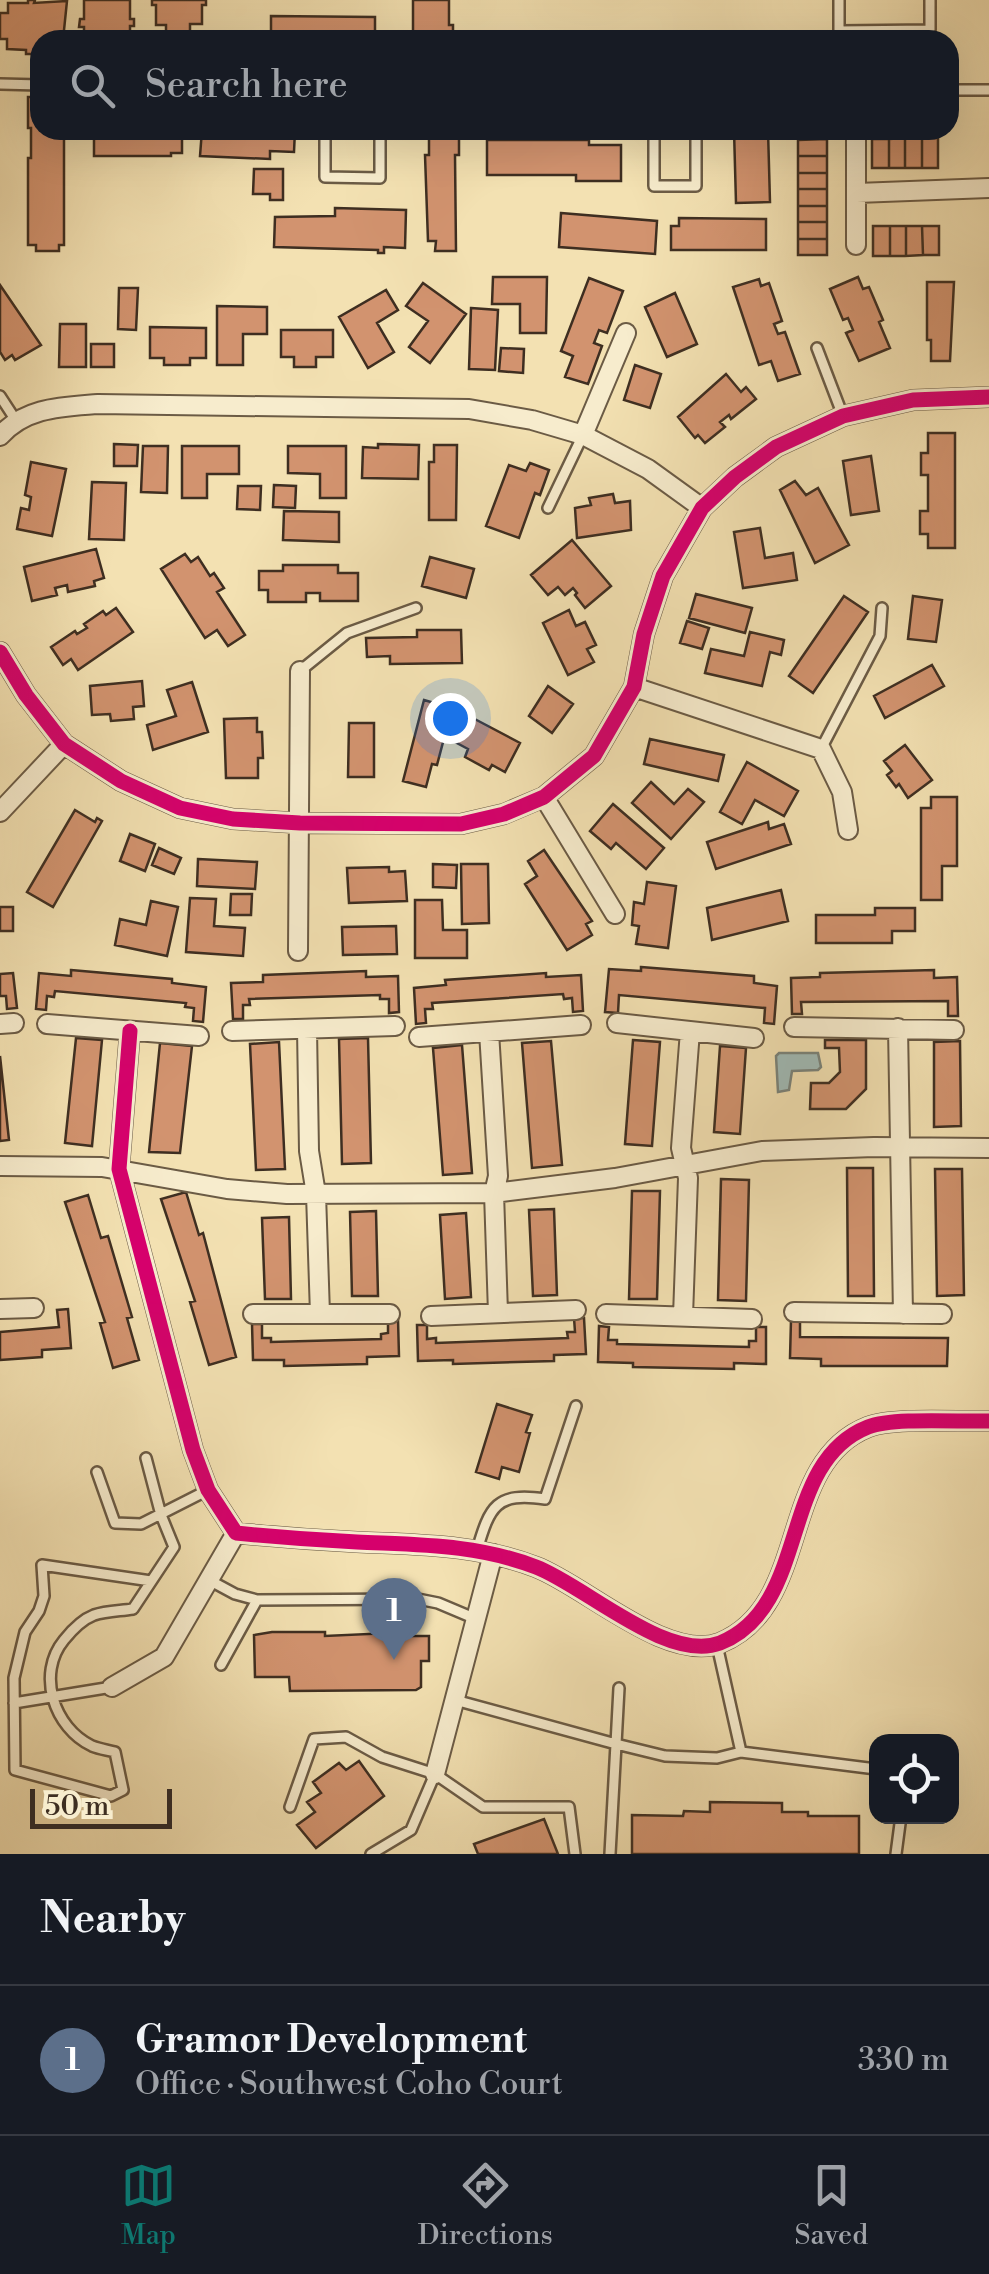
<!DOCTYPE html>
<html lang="en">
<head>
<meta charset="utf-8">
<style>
	body { margin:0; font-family:"Libre Bodoni",serif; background:#20242c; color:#f1f3f6 }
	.controls { position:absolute; right:30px; bottom:30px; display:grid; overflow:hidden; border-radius:20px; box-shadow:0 10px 40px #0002 }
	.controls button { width:90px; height:90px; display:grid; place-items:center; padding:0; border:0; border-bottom:2px solid #363941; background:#171b24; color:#f1f3f6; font:50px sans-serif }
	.scale { position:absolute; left:30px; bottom:25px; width:142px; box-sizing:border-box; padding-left:10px; border:5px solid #3e2e21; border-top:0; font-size:28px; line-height:35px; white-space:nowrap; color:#3e2e21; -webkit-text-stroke:8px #f7eccd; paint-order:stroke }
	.you { position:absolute; left:450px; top:718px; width:35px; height:35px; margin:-25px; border:8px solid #fff; border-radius:50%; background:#1a73e8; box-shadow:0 0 0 15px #1a73e833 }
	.badge { display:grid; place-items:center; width:65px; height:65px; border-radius:50%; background:#0f766e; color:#fff; font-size:32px; font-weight:700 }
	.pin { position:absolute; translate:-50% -82px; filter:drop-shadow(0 2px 5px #0008) }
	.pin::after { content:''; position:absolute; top:52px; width:35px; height:30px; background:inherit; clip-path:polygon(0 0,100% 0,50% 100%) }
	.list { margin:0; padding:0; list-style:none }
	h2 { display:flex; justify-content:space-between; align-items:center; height:130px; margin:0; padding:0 40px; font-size:42px }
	h2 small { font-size:32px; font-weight:400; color:#9ea1a6 }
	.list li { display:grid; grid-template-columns:65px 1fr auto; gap:30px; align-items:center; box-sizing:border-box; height:150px; padding:0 40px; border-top:2px solid #363941 }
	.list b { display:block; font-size:38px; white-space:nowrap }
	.list p { margin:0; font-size:32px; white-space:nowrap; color:#9ea1a6 }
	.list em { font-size:32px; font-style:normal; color:#9ea1a6 }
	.icon { flex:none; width:55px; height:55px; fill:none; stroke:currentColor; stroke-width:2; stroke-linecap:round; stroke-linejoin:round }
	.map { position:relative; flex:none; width:989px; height:1854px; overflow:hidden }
	.search { position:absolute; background:#171b24; box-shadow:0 10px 40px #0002; left:30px; right:30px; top:30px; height:110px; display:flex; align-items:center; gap:25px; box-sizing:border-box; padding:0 35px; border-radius:30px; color:#9ea1a6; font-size:38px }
	.sheet { height:280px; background:#171b24 }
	nav { display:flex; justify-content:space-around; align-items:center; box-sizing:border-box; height:140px; border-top:2px solid #363941; background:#171b24; font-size:28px; color:#9ea1a6 }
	nav a { display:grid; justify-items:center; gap:5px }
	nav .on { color:#0f766e }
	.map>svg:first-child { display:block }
</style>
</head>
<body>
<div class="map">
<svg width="989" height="1854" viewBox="0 0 989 1854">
	<rect width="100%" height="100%" fill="#f3e1b2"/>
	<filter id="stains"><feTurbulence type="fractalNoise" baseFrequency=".002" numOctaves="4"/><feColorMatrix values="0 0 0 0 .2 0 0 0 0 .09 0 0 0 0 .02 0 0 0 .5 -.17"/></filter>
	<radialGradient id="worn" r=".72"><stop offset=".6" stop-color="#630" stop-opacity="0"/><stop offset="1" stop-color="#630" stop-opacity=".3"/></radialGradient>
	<path fill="#a0bbb7" stroke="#79837b" stroke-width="2.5" d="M779,1053H818L821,1067L818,1070L792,1071L789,1090L778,1092L776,1056Z"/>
	<path fill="#d2936f" stroke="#3e2e21" stroke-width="2.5" d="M28,0H35L34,3L67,1L63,40H40V49H34V54H26V50L7,49V39H0V13H8V3H28Z
		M84,0H130V19H134V26H130V40H84V27H79L80,19H84Z
		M152,0H206V5H202V24H190V34H166V25H156V5H152Z
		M413,0H449V25H453V40H413Z
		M271,16L375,17V40H271Z
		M28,97H40V130H64V245H59V251H36V245H28V158H31V128H28Z
		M94,130H182V153H171V156H94Z
		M202,130H295L294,152L270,151V159L200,156Z
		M429,130H459V155H455L456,251H435L436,241H428L425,155H429Z
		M734,130H768L770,202L736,203Z
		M905,138V168H889V139Z
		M905,138H922V168H905Z
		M922,138H938V168H922Z
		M827,139V156H798V140Z
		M872,139H889V168H872Z
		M487,140H589V145H621V181H576V175H487Z
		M798,156H827V173H798Z
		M254,169H283V200H270V194H253Z
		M798,173H827V189H798Z
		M798,189H827V206H798Z
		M798,206H827V222H798Z
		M335,208L406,210L405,248L384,247V253H378V250L274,247L275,217L335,216Z
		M561,213L657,221L655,254L559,247Z
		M679,218L766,219V250H671V226H679Z
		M798,222H827V239H798Z
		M873,226H890V256H873Z
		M890,226H906V256H890Z
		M906,226H922L923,255L906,256Z
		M922,226H939V255H923Z
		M798,239H827V255H798Z
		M493,277H547L546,333H520V304H492Z
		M858,277L863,289L869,287L883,320L879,322L890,348L859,361L846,333L853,330L848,318L843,320L830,289Z
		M589,278L623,291L607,333L599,330L594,343L602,346L588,384L565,377L573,356L561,351Z
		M759,279L761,286L769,283L782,321L774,324L778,334L785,332L800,374L778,381L771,361L759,365L733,287Z
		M927,282H954L950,361H931V340H927Z
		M423,283L466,314L430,363L409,347L428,321L406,306Z
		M0,285L41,345L15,360L12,355L5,360L0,352Z
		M119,288H138L136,330L118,329Z
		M386,290L398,310L377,323L394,352L368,368L339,317Z
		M675,293L697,344L667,357L645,307Z
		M217,306L267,307V334H243V365H217Z
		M471,308L498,310L495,370L469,369Z
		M60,324H86V367H59Z
		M150,327L206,328V358H190V365H164V358H150Z
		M281,330H333V357H316V367H294V357H281Z
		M91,344H114V367H91Z
		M501,348L524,349L523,373L499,371Z
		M635,365L661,374L650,408L624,400Z
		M726,374L741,392L746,387L756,399L731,419L729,415L720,422L725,427L705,443L698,435L695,438L678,417Z
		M928,433H955V548H928V534H920V511H928V475H921V453H928Z
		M114,444L138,445L137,466H114Z
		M378,444L419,445L418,479L362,478L363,447L378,448Z
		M434,445H457L456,520H429V462H434Z
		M143,446H168L167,493L141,492Z
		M182,446H239V474H207V498H182Z
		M288,446H346V498H320V474L288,473Z
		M871,456L879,511L851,515L843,461Z
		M31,462L66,469L52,536L17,529L21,508L29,510L31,497L25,495Z
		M530,463L549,470L540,495L535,493L519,538L486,526L509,465L526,471Z
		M795,481L806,495L818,488L849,545L815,563L780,490Z
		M92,482L126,483L124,540L89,539Z
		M274,485L296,486L295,508L273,507Z
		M238,486H261L260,510L237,509Z
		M613,494L615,503L630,501L631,530L577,538L575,508L591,505L589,498Z
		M284,511L339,512V542L283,540Z
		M760,528L765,558L793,553L797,580L743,588L734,532Z
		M572,540L611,586L585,608L575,595L577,593L573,588L565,595L558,587L548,595L531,575Z
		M96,549L104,578L94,581L95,586L68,592L67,585L55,588L57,595L32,601L24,567Z
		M185,554L191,562L198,557L210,576L214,573L224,588L217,592L245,635L228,646L217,630L205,638L161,569Z
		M430,557L474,569L466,598L422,586Z
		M283,565H338V573H358V601H320V593H306V602H268V590H259V571H283Z
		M696,594L752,608L745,633L689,618Z
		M844,596L868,612L813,693L789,676Z
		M913,596L942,600L936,642L908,639Z
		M116,608L133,632L78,670L71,659L63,665L51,647L75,631L77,634L87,628L84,624L103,611L106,615Z
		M569,610L576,626L585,622L596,645L587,649L594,662L568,675L543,623Z
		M687,621L709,628L702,649L680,643Z
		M417,630H461L462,663L390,664V656L367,657L366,638L417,637Z
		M750,632L784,640L781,655L770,652L762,686L705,673L711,649L744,656Z
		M932,665L944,686L885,718L874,696Z
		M142,681L144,706L133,707L134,719L111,721L110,714L92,715L90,686Z
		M192,682L208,732L153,750L147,725L176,716L167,690Z
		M548,686L573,704L552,733L529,716Z
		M424,700L452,708L437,765L432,764L426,787L403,781Z
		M469,716L520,743L505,772L492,765L489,770L465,757L468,749L455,742Z
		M257,718V732H262L263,758H258V778H226L224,719Z
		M349,723H374V777H348Z
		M650,739L724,755L718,781L644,764Z
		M905,745L932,780L908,798L899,784L896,787L887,775L892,771L884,761Z
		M747,762L798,791L784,816L755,800L742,824L720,812Z
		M651,782L674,804L688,789L704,802L671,839L632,803Z
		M931,797H957V866H942V900H921V808H931Z
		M613,804L664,848L646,869L616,843L611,849L590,831Z
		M75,810L95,822L97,818L102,821L53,907L27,892Z
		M768,822L769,829L784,824L791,844L716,869L707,842Z
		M130,834L155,844L145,871L120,861Z
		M159,848L181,858L174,874L152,865Z
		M544,850L592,921L586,924L592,935L567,950L525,884L537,876L528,861Z
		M198,859L257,862L255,889L197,886Z
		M433,864L457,865L456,888L433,887Z
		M461,864H488L489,923L462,924Z
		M389,867V872L405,871L407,901L349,903L347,868Z
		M647,882L676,886L668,948L636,944L639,926L632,925L634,902L644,904Z
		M781,890L788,921L712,940L707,908Z
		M231,894H252L251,915H230Z
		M190,898L216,899L214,926L245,928L243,956L186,952Z
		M415,900H442L443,930H467V958H415Z
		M151,901L178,907L167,956L115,945L120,919L146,925Z
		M0,907H13V931H0Z
		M875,908H915V931H892V943H816V915H875Z
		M396,926L397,954L343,955L342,927Z
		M641,967L754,976V983L777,986L774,1024L764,1023L765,1008L619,995L618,1013L605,1012L609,969L641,971Z
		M71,970L172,979V983L206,987L203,1022L193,1021L194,1008L185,1007L186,1003L55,991L54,997L47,996L46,1010L36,1009L39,973L71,976Z
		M934,970V978L957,977L958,1016H948V1001L801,1002L802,1014H792L791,978L820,977V973Z
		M366,971V977L398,976L399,1012L389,1013V999H380V995L249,999L250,1005H243V1019H233L231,983L263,982V975Z
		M13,973L17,1008L7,1009L6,996H0V974Z
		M546,973V977L581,975L583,1011L573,1012L572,998L564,999L563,994L432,1003L433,1009H425L426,1023L416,1024L414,988L446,985L445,980Z
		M76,1038L102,1040L92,1146L65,1143Z
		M368,1038L371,1163L342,1164L339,1039Z
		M633,1040L660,1042L652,1146L625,1144Z
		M825,1040H866V1089L846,1109H810L811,1083H829L840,1072L839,1048H825Z
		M551,1041L562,1165L532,1168L522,1043Z
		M960,1041L961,1126L934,1127V1042Z
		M279,1042L285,1169L256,1170L250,1044Z
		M160,1043L192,1046L180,1153L149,1152Z
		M462,1045L472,1173L443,1175L433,1048Z
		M720,1046L746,1048L740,1134L714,1132Z
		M0,1056L9,1140L0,1141Z
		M847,1168H873L874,1296H848Z
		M935,1169H962L964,1295L937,1296Z
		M721,1179L749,1180L746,1301L718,1300Z
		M632,1191H660L657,1299H629Z
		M186,1192L199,1235L203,1233L236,1357L209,1365L190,1302L195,1301L161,1199Z
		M88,1195L101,1238L108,1236L132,1317L127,1318L139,1360L113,1368L100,1323L105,1322L65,1202Z
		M554,1209L557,1295L533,1296L529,1210Z
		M376,1211L378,1296H352L350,1212Z
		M466,1213L471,1297L445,1299L440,1215Z
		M289,1217L291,1299H265L262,1218Z
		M68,1309L71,1348L42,1350V1357L0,1360V1332L59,1327L57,1310Z
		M574,1318H584L586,1354L554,1355V1361L453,1364V1360L418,1361L417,1325H427V1339L436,1338V1343L568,1338L567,1332H575Z
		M398,1319L399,1356L367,1357V1364L284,1366V1360H253L252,1324H262V1338H271V1342L381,1339V1334L388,1333V1320Z
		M791,1320H800V1337L948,1338L947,1366H821V1359L790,1358Z
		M599,1326L609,1327L608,1340H617V1344L749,1347V1341H756V1327H766V1364L734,1363V1369L633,1367V1363L598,1362Z
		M497,1404L532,1415L526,1432L530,1433L519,1472L502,1467L499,1479L476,1472Z
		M272,1632H325V1636L412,1632V1636H429V1661H421V1687L416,1690L290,1691L289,1677H255L254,1635Z
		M359,1761L384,1796L316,1848L297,1825L315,1812L307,1802L321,1793L313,1782L339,1763L346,1770Z
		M710,1802L782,1803V1812H808V1816H859V1854H632V1815L683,1816L684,1811L710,1812Z
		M544,1819L558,1854H478L474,1844Z"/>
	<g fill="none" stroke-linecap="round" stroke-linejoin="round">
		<defs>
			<path id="lane" d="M839,0V31L930,30V0
				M0,84L40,85
				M949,90H989
				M325,130V177L380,178V130
				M654,130V186H696V130
				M817,348L843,416
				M0,396L15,419
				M548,508L583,435
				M300,671L347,633L416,608
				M821,749L880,636L882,608
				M146,1458L161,1515L174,1547L133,1609C120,1611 106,1611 94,1615C81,1620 72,1630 64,1640C36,1674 54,1728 92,1746C99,1749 108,1750 115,1752L123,1790L111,1796L15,1770L14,1678L25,1632L39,1611L44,1596L42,1565L151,1581
				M97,1472L115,1523L141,1524L208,1490
				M477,1550C490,1506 496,1492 545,1499L576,1406
				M209,1580L235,1594L257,1600L418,1599L438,1603L476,1619
				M717,1645L741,1752
				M221,1665L257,1600
				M455,1700L616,1744L619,1688
				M14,1703L112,1687
				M290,1807L314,1739L346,1737L382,1757L435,1774L483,1807H569L575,1854
				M371,1854L411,1830L435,1774
				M610,1854L616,1744L665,1756L717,1758L741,1752L876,1769
				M896,1854L901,1816"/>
			<path id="street" d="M856,137V245
				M857,193L989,188
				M583,435L626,333
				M0,436C26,407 62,407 98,404L469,409L532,420L583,435L648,469L702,508
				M0,652L26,695L64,744L121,781L180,808L233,819L300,823L461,824L504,814L544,797L594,756L634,687L644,634L663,576L702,508L735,477L776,447L843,416L913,400L989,397
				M634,687L821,749L842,792L848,830
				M544,797L615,914
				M0,812L64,744
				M298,951L300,671
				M617,1023L754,1038
				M0,1024L14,1023
				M47,1024L199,1036
				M794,1027L954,1030
				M898,1028L903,1314
				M307,1029L309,1151L316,1194L320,1314
				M130,1031L119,1169L193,1450L208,1490L236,1533C276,1537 316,1540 357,1542C419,1545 476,1544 536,1567C584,1585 667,1663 720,1643C812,1606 777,1463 868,1427C894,1417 959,1422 989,1421
				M232,1031L395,1026
				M489,1032L498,1176L494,1193L498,1313
				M419,1037L581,1025
				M0,1166L102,1167L227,1189L287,1194L494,1193L615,1178L762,1151L874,1147L989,1148
				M0,1309L34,1308
				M794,1312L942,1314
				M253,1314H390
				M606,1314L752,1319
				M431,1316L576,1310
				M683,1316L688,1178L681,1148L690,1031
				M112,1687L164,1657L236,1533
				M435,1774L493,1554"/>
		</defs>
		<use href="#lane" stroke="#6b5b45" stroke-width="14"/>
		<use href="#street" stroke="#6b5b45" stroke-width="22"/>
		<use href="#lane" stroke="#f7eccd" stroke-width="9"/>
		<use href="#street" stroke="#f7eccd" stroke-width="18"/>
		<defs>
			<path id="cycleway" d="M0,652L26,695L64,744L121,781L180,808L233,819L300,823L461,824L504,814L544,797L594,756L634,687L644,634L663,576L702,508L735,477L776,447L843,416L913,400L989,397
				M130,1031L119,1169L193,1450L208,1490L236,1533C276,1537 316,1540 357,1542C419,1545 476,1544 536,1567C584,1585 667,1663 720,1643C812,1606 777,1463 868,1427C894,1417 959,1422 989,1421"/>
		</defs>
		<use href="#cycleway" stroke="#f7eccd" stroke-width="21"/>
		<use href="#cycleway" stroke="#d6006c" stroke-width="15"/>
	</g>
	<rect width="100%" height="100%" filter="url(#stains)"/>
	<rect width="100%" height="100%" fill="url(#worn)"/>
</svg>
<div class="controls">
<button><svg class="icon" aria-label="locate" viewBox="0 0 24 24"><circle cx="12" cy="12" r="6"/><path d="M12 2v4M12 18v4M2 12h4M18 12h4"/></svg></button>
</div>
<div class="scale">50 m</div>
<div class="you"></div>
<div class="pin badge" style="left:394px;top:1660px;background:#5c6f8a">1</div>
<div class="search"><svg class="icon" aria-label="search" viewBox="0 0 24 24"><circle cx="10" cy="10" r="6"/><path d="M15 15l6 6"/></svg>Search here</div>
</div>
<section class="sheet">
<h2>Nearby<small></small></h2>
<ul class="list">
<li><span class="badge" style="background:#5c6f8a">1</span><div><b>Gramor Development</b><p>Office · Southwest Coho Court</p></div><em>330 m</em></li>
</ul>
</section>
<nav>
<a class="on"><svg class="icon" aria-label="map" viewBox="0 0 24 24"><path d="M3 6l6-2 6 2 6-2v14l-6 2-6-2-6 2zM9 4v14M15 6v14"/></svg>Map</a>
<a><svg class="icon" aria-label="directions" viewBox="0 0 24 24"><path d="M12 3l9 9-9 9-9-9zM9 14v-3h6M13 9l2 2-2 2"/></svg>Directions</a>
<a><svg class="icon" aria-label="saved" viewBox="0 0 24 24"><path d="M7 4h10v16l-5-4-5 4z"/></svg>Saved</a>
</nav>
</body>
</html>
